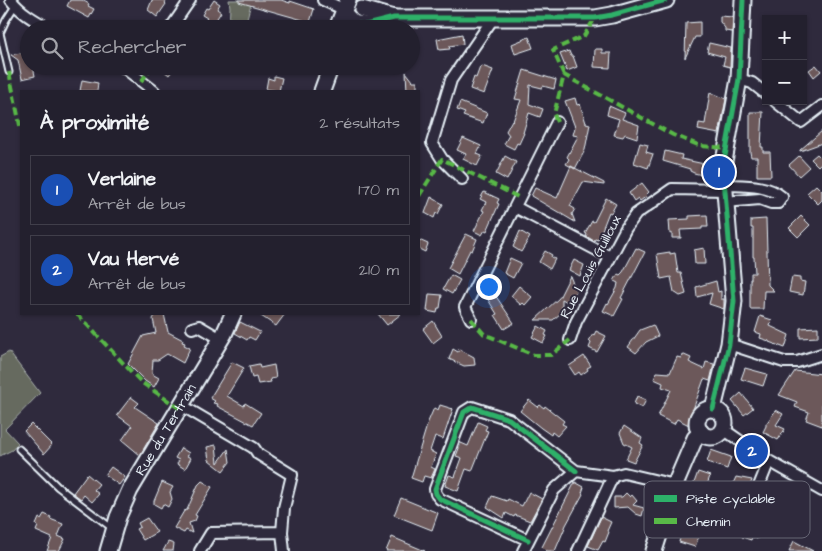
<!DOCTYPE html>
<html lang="fr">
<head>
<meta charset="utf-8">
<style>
	body { margin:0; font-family:"Architects Daughter",sans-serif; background:#2b2836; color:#f1f3f6 }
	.controls { position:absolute; right:15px; top:15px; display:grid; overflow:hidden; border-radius:0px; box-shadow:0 1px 4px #0004 }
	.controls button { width:45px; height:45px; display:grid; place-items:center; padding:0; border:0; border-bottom:1px solid #403e4a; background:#23202e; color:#f1f3f6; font:25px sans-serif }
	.you { position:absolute; left:488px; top:286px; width:18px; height:18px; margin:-12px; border:4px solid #fff; border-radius:50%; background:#1a73e8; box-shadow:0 0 0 8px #1a73e833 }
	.badge { display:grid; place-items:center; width:32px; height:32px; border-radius:50%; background:#bca0f2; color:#fff; font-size:16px; font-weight:700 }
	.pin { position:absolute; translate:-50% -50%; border:2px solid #fff; box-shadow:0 1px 5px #0006 }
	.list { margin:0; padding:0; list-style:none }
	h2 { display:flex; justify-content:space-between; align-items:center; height:65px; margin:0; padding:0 20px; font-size:21px }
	h2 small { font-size:16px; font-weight:400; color:#a3a3aa }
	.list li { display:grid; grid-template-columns:32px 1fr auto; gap:15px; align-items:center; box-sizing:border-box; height:70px; margin:0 10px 10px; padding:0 10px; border:1px solid #403e4a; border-radius:0px }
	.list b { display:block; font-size:19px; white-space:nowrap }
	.list p { margin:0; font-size:16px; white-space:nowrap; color:#a3a3aa }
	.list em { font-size:16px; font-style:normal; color:#a3a3aa }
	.icon { flex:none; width:28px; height:28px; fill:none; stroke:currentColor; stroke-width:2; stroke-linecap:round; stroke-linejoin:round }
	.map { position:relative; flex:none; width:822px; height:551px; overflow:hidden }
	.search { position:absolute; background:#23202e; box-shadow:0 1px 4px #0004; left:20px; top:20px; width:400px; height:55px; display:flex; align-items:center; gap:12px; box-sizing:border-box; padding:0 18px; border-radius:28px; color:#a3a3aa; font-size:19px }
	.panel { position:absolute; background:#23202e; box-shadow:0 1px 4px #0004; left:20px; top:90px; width:400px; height:225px; border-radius:0px }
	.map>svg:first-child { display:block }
</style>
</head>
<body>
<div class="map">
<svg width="822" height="551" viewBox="0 0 822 551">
	<rect width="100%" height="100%" fill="#2f2a3d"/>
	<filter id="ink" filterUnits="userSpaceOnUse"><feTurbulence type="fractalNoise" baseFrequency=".02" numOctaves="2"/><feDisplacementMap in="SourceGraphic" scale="10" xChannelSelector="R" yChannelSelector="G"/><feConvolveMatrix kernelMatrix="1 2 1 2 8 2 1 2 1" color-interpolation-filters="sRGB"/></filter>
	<g filter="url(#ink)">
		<path fill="#666b5e" stroke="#a7aeab" d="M229,0H252L244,29H229L230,7Z
			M9,352L40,393L5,429L18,443L12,450L0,456V357Z"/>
		<path fill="#6c595a" stroke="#e8f1f8" d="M70,0H82L89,4L88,6L94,9L89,18L67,6Z
			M152,0H167L165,3L166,4L157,17L148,10Z
			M214,0L220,4L217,9L221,12L214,23L224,29H200L207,18L202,15L206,8L208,9Z
			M239,0H281L290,3V1L314,9L310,22L239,2Z
			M720,16L733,17L732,32L725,31V28L720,22Z
			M700,22V37H695L685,58L686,23Z
			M462,34L463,44L449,46L450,49L439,50L437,39Z
			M529,37L533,48L515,54L512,44Z
			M709,43L731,48L730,67L723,65L725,57L707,52Z
			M595,49H602V53H611L610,68L594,67Z
			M569,51L571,56H573L577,67L567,71L560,54Z
			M25,52L29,54V66H33L35,76L22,79L18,60L11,55Z
			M816,65L821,71L814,77L809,70Z
			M158,66H176L169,75Z
			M482,66L493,70L484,94L470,89L474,77L476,78L480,67Z
			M524,70L556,80L554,89L543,86L542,88L530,85L529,104L543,109L540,117L529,113L523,133H524L519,144L517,143L514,149L504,144L509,135L506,131L512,120L513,121L521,100L515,99Z
			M406,72L413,81H417V91H407Z
			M274,76L282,78L279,91L266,89L268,78L274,80Z
			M82,80L98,83L97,91H80Z
			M710,92L726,99L719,134L698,130L699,123L705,124Z
			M575,98L577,105L580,104L586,123L590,124L585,150L575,169L566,164L569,159L567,157L578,136L573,135L575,127L565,101Z
			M460,102L487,113L483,123L463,116L465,113L457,110Z
			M609,106L625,113L622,119L639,125L637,138L625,134L623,137L614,135L619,119L607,115Z
			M750,112H763L761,147H763V152H770L771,176H757V157H751L750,152Z
			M822,131V143L800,151V150Z
			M463,138L481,146L477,154L482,156L477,166L463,159L466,154L457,150Z
			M640,143L648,145L646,152L653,154L648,168L634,163Z
			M665,151L682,155L681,159L709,165L706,176L694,173L690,171V169L663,161Z
			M817,154L822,159V162L818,166L811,159Z
			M505,156L516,162L507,180L496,174Z
			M799,156L809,167L799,176L789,165Z
			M571,166L604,183V185L583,182L570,206L575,209L572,214L575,222L531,196L535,188L557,198Z
			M642,183L649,192L646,195L647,196L640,201L638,198L634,201L629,193Z
			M816,185L822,191V200L818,204L807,193Z
			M484,192L499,199L497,203L499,204L487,231L485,230L482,235L474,231L484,211L482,210L486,202L480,199Z
			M431,197L443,204L438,214L436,213L434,218L425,213Z
			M606,198L616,204L611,213L609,212L598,240L595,239L594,241L586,236L587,234L585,233L592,221L594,222Z
			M707,215L708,227H702V229L680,230L681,238H672V233L670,234L669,220L689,219V216Z
			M801,216L810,225L798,237L789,228Z
			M766,219L768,285L774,291H764L763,309H750V279H751V273H755L754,257H753V228H751V220Z
			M520,231L530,237L521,252L513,247Z
			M466,234L477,239L472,251L470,250L458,274L448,268Z
			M419,240L428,244L425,252L419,249Z
			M636,248L645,252L621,298L623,299L614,316L603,311L607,303L608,304L617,288L618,283L614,281L618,274L620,275L623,272Z
			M704,248L705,264H695L694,250Z
			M545,251L552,255L551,257L555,259L550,269L539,262Z
			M670,252V254L675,253L678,273H681L686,294L680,296L674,292L671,277L661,279L657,254Z
			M510,258L521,263L513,278L504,273Z
			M574,260L584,265L580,276L569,270Z
			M451,275L460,280L452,294L443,289Z
			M570,276L576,291L569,303L562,299V312L553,320H535L559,298Z
			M792,277L800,278V281L805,282L803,295L789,292Z
			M716,281L718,292L721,291V299H724V309L709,304L712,293L697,297L696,287Z
			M489,286L514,323L504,329L495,315L497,314L487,298Z
			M519,286L532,297L525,305L523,303L521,305L511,296Z
			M429,294L442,295L440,308H438L437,313L427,311Z
			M156,314H164L168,332L183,340L182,342L185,343L184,345L190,348L183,363L167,354L158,360H153L152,374L159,378L154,387L145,381L128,364L143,336L156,333L153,319Z
			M258,314H285L276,326Z
			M378,314H401L387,325Z
			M760,316L772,320L770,326L789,335L785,348L769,342V341L760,338L761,334L755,332Z
			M433,321L442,336L433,343L423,329Z
			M240,322L260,332L255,340L249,337L247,340L235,333Z
			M653,325L658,336L646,342L636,353L628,347L640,330Z
			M538,326L547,331L545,335L547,336L543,343L532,337Z
			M818,327V337L800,338V328Z
			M596,331L606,336L597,352L589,348L591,343L589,341L593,334L594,335Z
			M453,349L458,352L459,349L474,357L475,365L464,366L449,359Z
			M682,354L691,358L689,362L704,369L706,362L714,364L710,381L704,379L691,415L694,416L689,425L677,419L674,424L658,416L671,390L662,387L663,383L654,379L657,372L670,373L677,357L681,358Z
			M584,356L591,366L587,368L588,370L581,375L579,372L575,375L569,366Z
			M232,362L244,368L227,396L244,406L245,403L261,413L253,425L217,406L218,404L213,403L215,401L210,398Z
			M259,364L260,368L274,365L276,378L270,379L271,382L258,384L256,377L252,378L249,366Z
			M745,368L767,374L763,386L741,379Z
			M795,371L822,374L821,394H822V426L806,420L809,412L795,407L797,402L779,395Z
			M741,393L753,408L744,415L732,401Z
			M637,396L646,400L642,408L634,404Z
			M131,397L139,403L135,407L159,423L140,455L122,440L132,426L117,415Z
			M529,400L538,407L540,405L544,408L545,406L564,421L562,424L566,426L557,436L552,432L551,435L541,428L520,411Z
			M440,405L453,409L443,439L435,436L430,451L436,454L431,467L435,469L431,478L424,476L422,482L411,478L428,422L434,408L438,410Z
			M776,410L783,414L776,425L785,429L778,440L763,432L766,426V424Z
			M478,422L487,426L485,430L488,431L472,471L466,469L458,491L445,486L449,475L455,477L462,458L456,456L461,443L468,446Z
			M31,424L52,445L44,454L24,431Z
			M624,426L642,438L640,443L643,445L634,462L626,459L632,447L624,443L620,433Z
			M216,445L218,463L228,449L230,462L223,471L209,460L207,447Z
			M181,448L189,453L187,456L191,458L185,469L177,464L179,460L175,458Z
			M711,450L731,457L727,469L707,462Z
			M111,467L125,477L119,485L105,475Z
			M698,472L710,476L696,518L683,513Z
			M87,474L99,484L94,490L99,494L92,502L84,495L81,499L73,493Z
			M736,477L752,480L748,491L732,486Z
			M202,481L212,487L195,515L197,516L195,521L189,523L192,533L186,530L184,533L174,528L184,511L187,510L198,485Z
			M162,482L173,487L170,492L172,499L168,507L163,504L161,508L154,504V501Z
			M575,482L584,487L582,493L583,494L566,525L555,551H546L542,547Z
			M529,492L542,499L530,521L515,515L514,517L506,513L504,518L487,507L492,496L507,501L508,499L522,506Z
			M626,493L630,497L632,495L637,501L633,505L644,508L642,516L636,514L628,507L614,508V497H622Z
			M401,498L438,513L432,530L394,515Z
			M44,514L51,517L50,519L63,524L58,536L65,539L59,551H47L52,538L36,531L38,526L36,525L39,518L41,519Z
			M601,517L611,522L607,531L609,532L605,542L603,541L598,550L588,546Z
			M147,518L157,532L143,540L136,529L140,527L138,523Z
			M745,525L750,527V525L761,528L757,539L752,537L751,540L742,537Z
			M682,531L699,536L695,547L679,542Z
			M392,537L425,551H386Z
			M794,541L813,551H789Z
			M168,542L174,544L173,551H163Z"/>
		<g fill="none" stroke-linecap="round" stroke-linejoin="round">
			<defs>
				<path id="lane" d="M0,33L9,72
					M0,33L6,20L15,6
					M19,449L58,487L113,529"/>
				<path id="street" d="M11,0C21,13 36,21 50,29
					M323,0L343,9L358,24
					M170,29L190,0
					M122,66L154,91
					M739,79L752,83L766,94
					M775,101L801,122L822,106
					M462,179L442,159L432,143L451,80L494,17
					M724,185C743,186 767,184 782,197L778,203H771L760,199L725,202
					M515,207L610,257
					M471,319L465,307L557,122
					M192,328L199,326L221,339
					M570,340L576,322L626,228L636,214L672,189L725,190
					M729,344L784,362H797L822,354
					M181,405L254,448L258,454L292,475L284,508L282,532L284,551
					M723,429L769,461L822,491
					M749,511L769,461
					M528,540L440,499L436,494L435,489L464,412L472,407L509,419L576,471
					M200,551L211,533L282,532
					M523,551L554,490L576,471L613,476
					M578,551L613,476L624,473L675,485"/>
				<g id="secondary">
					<path d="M362,9L394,18"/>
					<path d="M358,24L366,25L394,18H595L612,15L666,0"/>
					<path d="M339,29V23L348,0"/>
					<path d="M322,91L331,66"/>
					<path d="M713,409L729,344L734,301L723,167L739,79L743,0"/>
					<circle cx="711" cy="423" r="14"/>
					<path id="s1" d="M108,551L118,517L130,490L224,334L233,314"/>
					<path d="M654,551L675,485L695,438L701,432"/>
				</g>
			</defs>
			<use href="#lane" stroke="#e8f1f8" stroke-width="9"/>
			<use href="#street" stroke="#e8f1f8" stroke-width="14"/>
			<use href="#secondary" stroke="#e8f1f8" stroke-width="19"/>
			<use href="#lane" stroke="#2f2a3d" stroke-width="5"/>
			<use href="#street" stroke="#2f2a3d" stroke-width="10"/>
			<use href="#secondary" stroke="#2f2a3d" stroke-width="15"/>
			<path stroke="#58b947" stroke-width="4" stroke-dasharray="8 4" stroke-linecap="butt" d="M9,72L21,130
				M564,75L553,50L584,36L595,18
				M141,82L152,66
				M557,122L554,114L564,75L673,135L701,146L727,148
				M419,196L442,159L520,198
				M77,314L141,382L179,408
				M471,319L484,334L534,355H551L570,340"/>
			<defs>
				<path id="cycleway" d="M358,24L366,25L394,18H595L612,15L666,0
					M713,409L729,344L734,301L723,167L739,79L743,0
					M528,540L440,499L436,494L435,489L464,412L472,407L509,419L576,471"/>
			</defs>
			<use href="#cycleway" stroke="#2f2a3d" stroke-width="8"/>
			<use href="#cycleway" stroke="#2db169" stroke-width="5"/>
		</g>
	</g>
	<g text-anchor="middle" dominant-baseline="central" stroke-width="4" stroke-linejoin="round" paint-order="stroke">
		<g font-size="14" fill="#e8f1f8" stroke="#2f2a3d">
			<text transform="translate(591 267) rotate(-62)">Rue Louis Guilloux</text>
			<text stroke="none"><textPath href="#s1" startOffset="135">Rue du Tertrain</textPath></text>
		</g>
	</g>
	<rect x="644" y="481" width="166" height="57" rx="8" fill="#2f2a3d" stroke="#666675" stroke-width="1"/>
	<rect x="654" y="495" width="23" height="7" fill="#2db169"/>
	<rect x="654" y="518" width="23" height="6" fill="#58b947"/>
	<g font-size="14" fill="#e8f1f8">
		<text x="686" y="503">Piste cyclable</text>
		<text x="686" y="526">Chemin</text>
	</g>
</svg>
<div class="controls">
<button>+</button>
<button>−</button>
</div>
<div class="you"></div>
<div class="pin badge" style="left:719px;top:172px;background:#1a4fb4">1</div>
<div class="pin badge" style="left:752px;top:451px;background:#1a4fb4">2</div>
<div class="search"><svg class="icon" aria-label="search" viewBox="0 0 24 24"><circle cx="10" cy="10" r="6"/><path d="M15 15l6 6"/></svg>Rechercher</div>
<section class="panel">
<h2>À proximité<small>2 résultats</small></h2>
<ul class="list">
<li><span class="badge" style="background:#1a4fb4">1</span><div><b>Verlaine</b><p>Arrêt de bus</p></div><em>170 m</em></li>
<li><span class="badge" style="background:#1a4fb4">2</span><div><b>Vau Hervé</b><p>Arrêt de bus</p></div><em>210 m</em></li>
</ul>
</section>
</div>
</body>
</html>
